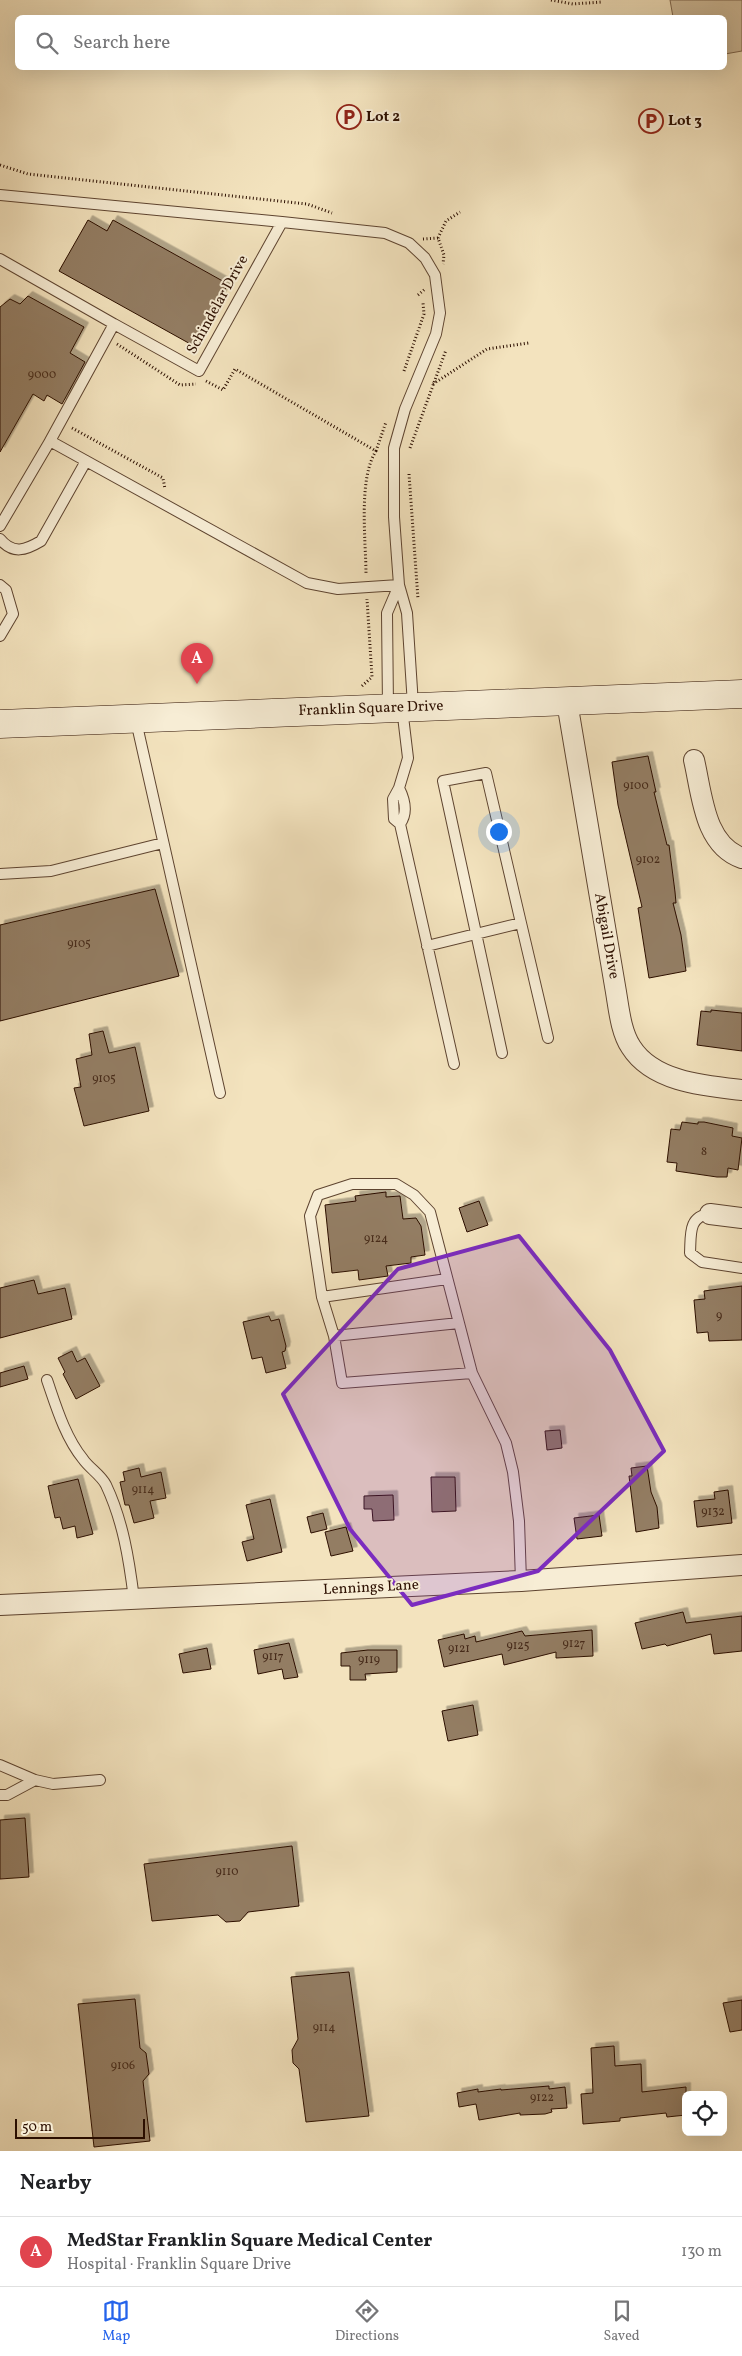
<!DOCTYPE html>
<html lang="en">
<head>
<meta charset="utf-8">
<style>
	body { margin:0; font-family:Vollkorn,serif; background:#f6f6f6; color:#202124 }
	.controls { position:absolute; right:15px; bottom:15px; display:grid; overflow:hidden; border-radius:8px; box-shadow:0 5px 20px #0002 }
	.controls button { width:45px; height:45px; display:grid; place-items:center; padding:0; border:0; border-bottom:1px solid #e0e0e0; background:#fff; color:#202124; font:25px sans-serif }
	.scale { position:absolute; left:15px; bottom:12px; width:130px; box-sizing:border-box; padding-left:5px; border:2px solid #2c0f00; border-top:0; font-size:14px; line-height:18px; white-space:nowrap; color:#2c0f00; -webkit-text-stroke:4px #f7edd5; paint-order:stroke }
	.you { position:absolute; left:498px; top:831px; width:18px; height:18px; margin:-12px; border:4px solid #fff; border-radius:50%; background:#1a73e8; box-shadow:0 0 0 8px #1a73e833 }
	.badge { display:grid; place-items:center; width:32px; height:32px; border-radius:50%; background:#2563eb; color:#fff; font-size:16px; font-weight:700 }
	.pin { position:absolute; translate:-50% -41px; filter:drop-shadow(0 1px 2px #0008) }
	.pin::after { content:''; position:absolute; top:26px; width:18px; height:15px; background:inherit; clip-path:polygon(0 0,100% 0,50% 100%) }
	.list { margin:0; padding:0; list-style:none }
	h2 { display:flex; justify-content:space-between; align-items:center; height:65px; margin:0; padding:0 20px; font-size:21px }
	h2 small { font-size:16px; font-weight:400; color:#757577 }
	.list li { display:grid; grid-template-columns:32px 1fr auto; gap:15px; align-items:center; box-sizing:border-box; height:70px; padding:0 20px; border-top:1px solid #e0e0e0 }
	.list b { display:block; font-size:19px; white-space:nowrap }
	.list p { margin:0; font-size:16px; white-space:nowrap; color:#757577 }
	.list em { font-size:16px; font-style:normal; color:#757577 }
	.icon { flex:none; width:28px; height:28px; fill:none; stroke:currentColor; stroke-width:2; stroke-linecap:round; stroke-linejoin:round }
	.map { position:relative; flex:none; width:742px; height:2151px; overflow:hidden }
	.search { position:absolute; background:#fff; box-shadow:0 5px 20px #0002; left:15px; right:15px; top:15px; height:55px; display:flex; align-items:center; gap:12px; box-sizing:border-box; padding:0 18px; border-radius:8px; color:#757577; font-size:19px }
	.sheet { height:135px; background:#fff }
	nav { display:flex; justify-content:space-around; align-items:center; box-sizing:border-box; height:70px; border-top:1px solid #e0e0e0; background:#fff; font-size:14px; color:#757577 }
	nav a { display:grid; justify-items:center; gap:2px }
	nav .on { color:#2563eb }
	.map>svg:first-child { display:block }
</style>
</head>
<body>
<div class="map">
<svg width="742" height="2151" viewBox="0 0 742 2151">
	<defs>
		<filter id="shadow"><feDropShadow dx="4.5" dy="-4.5" stdDeviation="0" flood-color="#0004"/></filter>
	</defs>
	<rect width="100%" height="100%" fill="#f3e3be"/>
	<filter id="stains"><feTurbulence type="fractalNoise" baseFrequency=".004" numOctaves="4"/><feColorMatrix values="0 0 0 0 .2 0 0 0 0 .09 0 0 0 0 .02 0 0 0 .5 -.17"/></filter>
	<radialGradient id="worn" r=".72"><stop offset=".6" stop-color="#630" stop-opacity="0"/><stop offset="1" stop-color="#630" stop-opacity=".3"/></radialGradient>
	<path fill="#d1bf9e" stroke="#7e674f" d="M670,0H742V51L725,54L724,18L673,17Z"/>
	<path fill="#937d63" stroke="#2c0f00" filter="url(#shadow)" d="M88,220L107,231L113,220L228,284L194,346L59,271Z
		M28,296L84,327L70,353L85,362L62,404L47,395L44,401L33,394L0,452V307L10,299L20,304Z
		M648,756L656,792H654L667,845H669L675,892L676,903H673L681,935L686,971L649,978L638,908L642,907L618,805L612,762Z
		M155,889L179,976L0,1021V925Z
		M711,1010L742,1013V1051L697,1045L701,1011L711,1012Z
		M103,1031L109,1053L135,1047L149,1111L84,1126L74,1088L81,1087L76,1059L92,1055L89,1034Z
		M682,1122L698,1124V1122H704L733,1128L732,1136L742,1138L738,1170L728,1168L727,1177H717L676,1171L677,1163L667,1162L671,1129L680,1130Z
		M386,1192V1197L400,1196L403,1219L416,1218L421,1226L425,1255L411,1257V1263L386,1266L388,1276L359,1280L358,1270L332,1273L325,1205L356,1201L355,1196Z
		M479,1201L488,1225L467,1232L459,1208Z
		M34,1280L38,1294L65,1288L72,1319L0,1338V1288Z
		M742,1286V1340L709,1341L708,1332L697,1333L694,1300L705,1299L704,1291Z
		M269,1316L271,1321L279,1319L286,1346L285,1351L282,1352L286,1368L266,1373L262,1357L252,1359L243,1322Z
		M72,1351L77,1362L85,1358L100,1386L76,1399L63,1374L65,1372L58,1358Z
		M24,1366L28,1379L0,1387V1373Z
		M560,1430L562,1448L547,1450L545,1431Z
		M647,1466L651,1492L657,1507L659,1528L636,1532L629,1476H632L631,1468Z
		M139,1468L141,1477L161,1472L166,1498L150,1501L154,1518L134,1523L129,1505H125L120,1482L125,1481L123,1472Z
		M431,1477H455L456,1511L432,1512Z
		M78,1479L93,1534L77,1538L75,1526L63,1529L60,1517L55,1518L48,1486Z
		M728,1490L732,1523L697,1527L694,1501L715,1499L714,1492Z
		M393,1495L394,1520L373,1521L372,1509H364V1496Z
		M270,1499L282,1552L247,1561L242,1542L254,1539L246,1505Z
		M323,1513L327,1529L311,1533L307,1517Z
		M599,1515L602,1536L577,1539L574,1518Z
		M346,1527L353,1551L331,1556L325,1532Z
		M683,1612L686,1623L742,1616V1651L714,1654L711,1634L667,1646L665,1644L642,1649L635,1623Z
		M592,1630L593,1656L556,1658V1652L504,1665L502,1654L444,1667L438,1640L464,1634L465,1639L475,1636L476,1642L522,1631L525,1636Z
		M289,1643L298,1677L284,1679L282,1669L258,1674L254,1650Z
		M207,1648L211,1669L183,1673L179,1654Z
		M368,1650H397V1672L365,1674L366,1680H350V1666H341V1653Z
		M473,1705L478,1735L448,1741L442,1711Z
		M25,1818L29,1877L0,1879V1820Z
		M292,1846L299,1906L248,1912L240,1921L226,1922L218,1915L152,1921L144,1864Z
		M349,1972L369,2116L306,2122L299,2069L293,2063L292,2050L298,2039L291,1977Z
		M135,1999L140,2048L146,2053L149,2074L143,2081L150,2141L94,2147L78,2004Z
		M742,2000V2030L730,2032L723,2003Z
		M614,2046L615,2066L641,2064L642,2092L686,2087V2115L667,2117L666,2113L620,2118V2121L583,2124L581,2094L593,2093L591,2048Z
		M549,2086V2089L565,2087L567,2108L551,2109L552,2112L545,2114L520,2115V2113L479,2120L476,2104L459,2107L457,2093L478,2089V2092L501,2089V2090Z"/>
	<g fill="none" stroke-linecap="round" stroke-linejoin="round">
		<defs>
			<path id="lane" d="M0,195L282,222
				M0,259L114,324
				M0,526L50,441
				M0,539C13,555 26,550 41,541L86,461
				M0,585L6,590L13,614L0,636
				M399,585L338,589L307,583L50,441L114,324L199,371L282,222L385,233L409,243L425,258L435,275L440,313L436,334L405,409L394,448V517L399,585L407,613L413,705
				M388,707L387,613L399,585
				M136,721L220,1093
				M399,788C405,800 408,813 400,824L394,819L393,799L399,788L408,758L402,708
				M400,824L454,1064
				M0,874L51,871L163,843
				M521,923L548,1038
				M427,946L521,923L486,773L443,781L502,1053
				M710,1214C688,1216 691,1235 690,1253L702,1262L742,1268
				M322,1297L447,1279
				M334,1336L459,1323
				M472,1373L342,1383L334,1336L322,1297L310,1216L318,1195L352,1184H396L414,1195L430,1212L472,1373L506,1443L513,1472L519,1521L521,1581
				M47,1380C56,1406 65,1437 83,1459C89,1468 101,1475 106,1485C123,1521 129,1559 134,1599
				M0,1765L35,1780L53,1784L100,1780
				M0,1795H7L35,1780"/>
			<path id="street" d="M567,702L616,992C619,1010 621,1032 631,1047C653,1082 705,1086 742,1090
				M694,760C702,794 704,845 742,858
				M710,1214L742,1218
				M0,1605L521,1581L742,1565"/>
			<path id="secondary" d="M0,724L742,694"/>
		</defs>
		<use href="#lane" stroke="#5e4430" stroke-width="12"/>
		<use href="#street" stroke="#5e4430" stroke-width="22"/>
		<use href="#secondary" stroke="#2c0f00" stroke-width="29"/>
		<path stroke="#2c0f00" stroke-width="3" stroke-dasharray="1 2.5" stroke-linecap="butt" d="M551,0L573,4L602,2
			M0,165L28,174L307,204L332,213
			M438,238L446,221L460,212
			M423,239L438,238L444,255L443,264
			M418,295L425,289
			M117,344L180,385L196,384
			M404,371L424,314L423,303
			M206,381L223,390L235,369L376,451C358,479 366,541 366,575
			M433,384L487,349L529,343
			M72,428L163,478L165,489
			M410,448L446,350
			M376,451L386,422
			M409,474L418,599
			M362,686L372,677L367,599"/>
		<use href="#lane" stroke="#f7edd5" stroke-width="10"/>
		<use href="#street" stroke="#f7edd5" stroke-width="20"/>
		<use href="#secondary" stroke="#f7edd5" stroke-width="28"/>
	</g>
	<path fill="#7b2cbf" fill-opacity="0.2" stroke="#7b2cbf" stroke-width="4" stroke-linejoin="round" d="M519,1236L610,1350L664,1451L538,1571L412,1605L350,1529L283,1394L398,1269Z"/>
	<defs>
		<symbol id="parking-ring" viewBox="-11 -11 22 22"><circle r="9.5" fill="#f7edd5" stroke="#8f2418" stroke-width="1.5"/><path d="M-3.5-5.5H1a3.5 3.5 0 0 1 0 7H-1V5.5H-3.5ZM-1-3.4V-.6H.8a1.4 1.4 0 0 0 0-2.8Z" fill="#8f2418"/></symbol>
	</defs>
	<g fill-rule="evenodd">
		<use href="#parking-ring" x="335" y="103" width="28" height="28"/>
		<use href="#parking-ring" x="637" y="107" width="28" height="28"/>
	</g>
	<g text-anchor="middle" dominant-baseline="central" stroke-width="4" stroke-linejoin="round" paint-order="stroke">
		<g font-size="12" fill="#462a19">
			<text x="42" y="375">9000</text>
			<text x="636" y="786">9100</text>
			<text x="648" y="860">9102</text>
			<text x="79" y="944">9105</text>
			<text x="104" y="1079">9105</text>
			<text x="704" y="1152">8</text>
			<text x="376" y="1239">9124</text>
			<text x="719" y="1316">9</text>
			<text x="143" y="1490">9114</text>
			<text x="713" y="1512">9132</text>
			<text x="574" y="1644">9127</text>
			<text x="518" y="1646">9125</text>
			<text x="459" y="1649">9121</text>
			<text x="273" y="1657">9117</text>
			<text x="369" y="1660">9119</text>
			<text x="227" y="1872">9110</text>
			<text x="324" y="2028">9114</text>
			<text x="123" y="2066">9106</text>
			<text x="542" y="2098">9122</text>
		</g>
		<g font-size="15" font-weight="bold" fill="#2c0f00" stroke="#f7edd5" text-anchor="start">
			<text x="366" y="117">Lot 2</text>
			<text x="668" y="121">Lot 3</text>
		</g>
		<g font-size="15" fill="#2c0f00" stroke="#f7edd5">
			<text transform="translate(218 305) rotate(-61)">Schindelar Drive</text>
			<text transform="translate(371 709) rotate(-2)">Franklin Square Drive</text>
			<text transform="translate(606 936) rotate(80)">Abigail Drive</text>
			<text transform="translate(371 1588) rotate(-3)">Lennings Lane</text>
		</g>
	</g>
	<rect width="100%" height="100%" filter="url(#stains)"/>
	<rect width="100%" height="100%" fill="url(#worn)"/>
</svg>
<div class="controls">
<button><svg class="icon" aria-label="locate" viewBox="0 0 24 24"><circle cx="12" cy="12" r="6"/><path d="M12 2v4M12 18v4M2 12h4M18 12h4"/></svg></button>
</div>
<div class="scale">50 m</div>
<div class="you"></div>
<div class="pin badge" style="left:197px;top:684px;background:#e0444e">A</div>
<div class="search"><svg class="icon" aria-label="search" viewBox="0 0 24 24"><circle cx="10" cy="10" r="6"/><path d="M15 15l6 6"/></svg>Search here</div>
</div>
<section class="sheet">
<h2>Nearby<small></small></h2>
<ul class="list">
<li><span class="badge" style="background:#e0444e">A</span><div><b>MedStar Franklin Square Medical Center</b><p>Hospital · Franklin Square Drive</p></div><em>130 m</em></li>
</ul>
</section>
<nav>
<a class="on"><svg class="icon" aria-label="map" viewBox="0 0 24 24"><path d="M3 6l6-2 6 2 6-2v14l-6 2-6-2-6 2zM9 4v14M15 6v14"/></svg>Map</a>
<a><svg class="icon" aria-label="directions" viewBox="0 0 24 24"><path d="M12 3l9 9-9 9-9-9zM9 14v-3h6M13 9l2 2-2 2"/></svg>Directions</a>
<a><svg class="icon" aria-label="saved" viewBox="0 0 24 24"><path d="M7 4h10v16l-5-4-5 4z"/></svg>Saved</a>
</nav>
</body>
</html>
